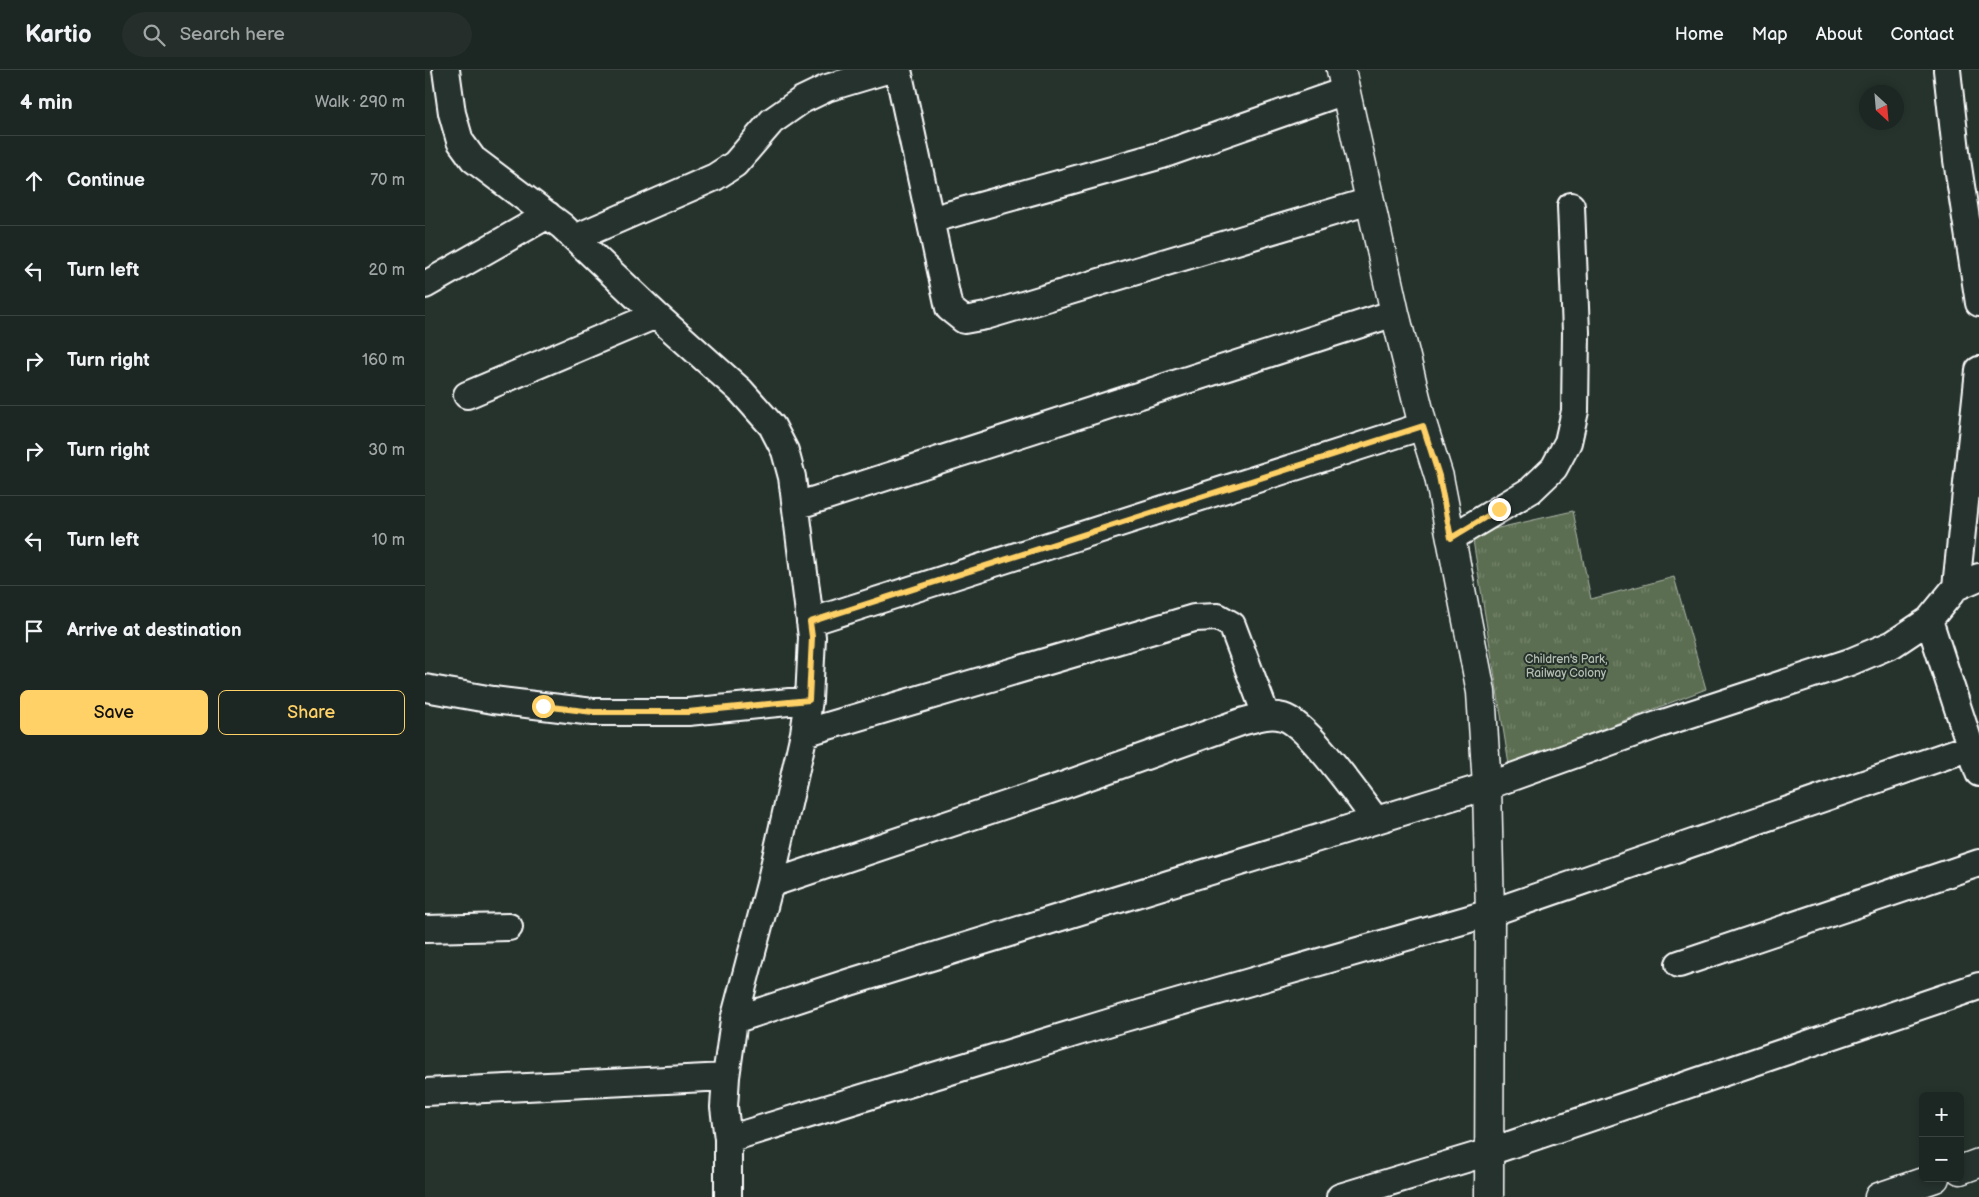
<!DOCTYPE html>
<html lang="en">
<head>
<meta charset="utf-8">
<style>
	body { margin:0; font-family:"Balsamiq Sans",sans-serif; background:#252e2a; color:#f1f3f6 }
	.controls { position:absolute; right:15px; bottom:15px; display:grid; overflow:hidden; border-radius:8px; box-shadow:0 2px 8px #0003 }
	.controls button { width:45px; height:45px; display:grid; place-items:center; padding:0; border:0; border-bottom:1px solid #3a4340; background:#1c2622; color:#f1f3f6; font:25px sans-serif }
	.compass { position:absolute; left:1434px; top:15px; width:45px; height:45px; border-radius:50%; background:#1c2622; box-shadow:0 2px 8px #0003; rotate:154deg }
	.stop { position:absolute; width:15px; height:15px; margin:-11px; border:4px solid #ffd166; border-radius:50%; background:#fff }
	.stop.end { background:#ffd166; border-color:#fff; box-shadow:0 1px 5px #0008 }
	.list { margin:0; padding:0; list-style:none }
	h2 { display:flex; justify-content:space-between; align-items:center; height:65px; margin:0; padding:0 20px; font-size:21px }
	h2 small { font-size:16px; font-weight:400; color:#a0a5a5 }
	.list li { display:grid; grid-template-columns:32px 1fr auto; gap:15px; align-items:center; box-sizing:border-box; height:90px; padding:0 20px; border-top:1px solid #3a4340 }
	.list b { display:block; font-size:19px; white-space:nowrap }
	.list em { font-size:16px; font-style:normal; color:#a0a5a5 }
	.actions { display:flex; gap:10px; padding:15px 20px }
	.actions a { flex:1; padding:11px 0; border:1px solid #ffd166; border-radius:8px; text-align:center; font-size:18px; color:#ffd166 }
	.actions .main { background:#ffd166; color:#111 }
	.icon { flex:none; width:28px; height:28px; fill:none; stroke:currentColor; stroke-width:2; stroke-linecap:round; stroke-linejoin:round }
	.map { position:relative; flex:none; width:1554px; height:1127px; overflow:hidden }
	header { display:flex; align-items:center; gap:30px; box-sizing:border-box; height:70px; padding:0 25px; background:#1c2622; border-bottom:1px solid #3a4340 }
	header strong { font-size:24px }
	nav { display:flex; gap:28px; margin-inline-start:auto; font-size:18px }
	.search { width:350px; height:45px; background:#252e2a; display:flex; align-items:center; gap:12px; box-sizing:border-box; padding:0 18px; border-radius:28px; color:#a0a5a5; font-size:19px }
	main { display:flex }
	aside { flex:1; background:#1c2622 }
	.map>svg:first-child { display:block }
</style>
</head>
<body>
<header>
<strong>Kartio</strong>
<div class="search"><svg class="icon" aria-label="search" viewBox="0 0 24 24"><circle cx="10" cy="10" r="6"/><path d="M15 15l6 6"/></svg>Search here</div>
<nav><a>Home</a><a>Map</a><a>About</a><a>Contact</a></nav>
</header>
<main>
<aside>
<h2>4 min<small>Walk · 290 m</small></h2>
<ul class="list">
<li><svg class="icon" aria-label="ahead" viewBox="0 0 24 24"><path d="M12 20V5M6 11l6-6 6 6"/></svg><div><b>Continue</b></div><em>70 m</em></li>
<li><svg class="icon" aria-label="left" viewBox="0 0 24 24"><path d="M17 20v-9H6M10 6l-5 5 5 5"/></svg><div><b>Turn left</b></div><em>20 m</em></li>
<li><svg class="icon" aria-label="right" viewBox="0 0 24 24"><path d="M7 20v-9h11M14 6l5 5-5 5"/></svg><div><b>Turn right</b></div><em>160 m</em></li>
<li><svg class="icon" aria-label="right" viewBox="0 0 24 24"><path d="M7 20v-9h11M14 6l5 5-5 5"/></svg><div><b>Turn right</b></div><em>30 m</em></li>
<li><svg class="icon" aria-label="left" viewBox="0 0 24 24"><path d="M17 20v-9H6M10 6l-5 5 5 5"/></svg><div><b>Turn left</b></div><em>10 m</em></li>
<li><svg class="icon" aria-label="arrive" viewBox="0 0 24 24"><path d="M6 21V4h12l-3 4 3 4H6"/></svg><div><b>Arrive at destination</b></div></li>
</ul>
<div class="actions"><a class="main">Save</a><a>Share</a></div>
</aside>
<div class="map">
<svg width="1554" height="1127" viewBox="0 0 1554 1127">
	<defs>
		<pattern id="park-tufts" width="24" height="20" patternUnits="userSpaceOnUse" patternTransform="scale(1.25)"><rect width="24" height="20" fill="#5b6e51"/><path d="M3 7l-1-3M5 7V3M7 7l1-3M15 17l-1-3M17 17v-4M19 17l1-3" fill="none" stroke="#74846b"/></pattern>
	</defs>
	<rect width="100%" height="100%" fill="#26332d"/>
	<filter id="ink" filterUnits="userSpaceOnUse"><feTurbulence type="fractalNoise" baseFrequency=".02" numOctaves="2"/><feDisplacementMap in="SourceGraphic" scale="10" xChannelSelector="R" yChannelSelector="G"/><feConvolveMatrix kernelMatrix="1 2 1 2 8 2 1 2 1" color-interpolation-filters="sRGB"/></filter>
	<g filter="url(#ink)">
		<path fill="url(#park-tufts)" stroke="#adb6a8" d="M1148,441L1166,529L1249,507L1281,619L1084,695L1047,464Z"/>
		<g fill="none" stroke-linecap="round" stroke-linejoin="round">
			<defs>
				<path id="minor" d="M21,0L27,43L35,71L48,89L137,156L231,245L316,321L347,356L360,381L367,407L387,567L384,630L379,663L345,814L309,950L301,1007L299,1037L303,1069V1127
					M473,0L524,238L539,250L561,246L945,131
					M1522,0L1532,90L1554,233
					M505,150L737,85L920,21
					M150,168L290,107L310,94L347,51L377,30L402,18L462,0
					M0,215L123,145
					M42,325L231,245
					M371,436L970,243
					M1026,468L1106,420L1129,398L1143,372L1150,341L1151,262L1146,136
					M1531,517L1554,300
					M1504,550L1554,703
					M385,552L998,356
					M0,618L68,630L168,642H263L384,630
					M379,663L769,548L793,547L807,555L841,645
					M345,814L634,717L816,652C831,648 844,643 858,647C883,654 934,728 951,750
					M0,859L84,857
					M1254,894L1554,793
					M309,950L425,912L1062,716L1232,655L1425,592L1468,574L1504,550L1531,517L1554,507
					M0,1022L301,1007
					M303,1069L689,951L1065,843L1546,677
					M915,1127L1064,1082L1554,916"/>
				<path id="tertiary" d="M916,0L970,243L998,356L1014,407L1056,622L1062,716L1065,843L1064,1127
					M1535,1100L1554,1093
					M1454,1127L1510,1108"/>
			</defs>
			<use href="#minor" stroke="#fff" stroke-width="30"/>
			<use href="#tertiary" stroke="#fff" stroke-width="31"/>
			<use href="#minor" stroke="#26332d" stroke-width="26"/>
			<use href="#tertiary" stroke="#26332d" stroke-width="28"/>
		</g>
	</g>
	<g fill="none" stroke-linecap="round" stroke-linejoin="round" filter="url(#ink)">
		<path stroke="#ffd166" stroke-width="6" d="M118,636L168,642H263L384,630L387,567L385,552L998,356L1014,406L1026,468L1074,439"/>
	</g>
	<g text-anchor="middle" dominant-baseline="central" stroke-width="4" stroke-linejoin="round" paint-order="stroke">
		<g font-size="12" fill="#b5beb1" stroke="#26332d">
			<text x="1141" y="589">Children's Park,<tspan x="1141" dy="14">Railway Colony</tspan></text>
		</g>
	</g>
</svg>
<div class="controls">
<button>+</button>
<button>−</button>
</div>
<svg class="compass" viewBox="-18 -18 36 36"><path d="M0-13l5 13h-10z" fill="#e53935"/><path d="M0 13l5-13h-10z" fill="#a0a5a5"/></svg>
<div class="stop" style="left:118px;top:636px"></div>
<div class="stop end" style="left:1074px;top:439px"></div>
</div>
</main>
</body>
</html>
